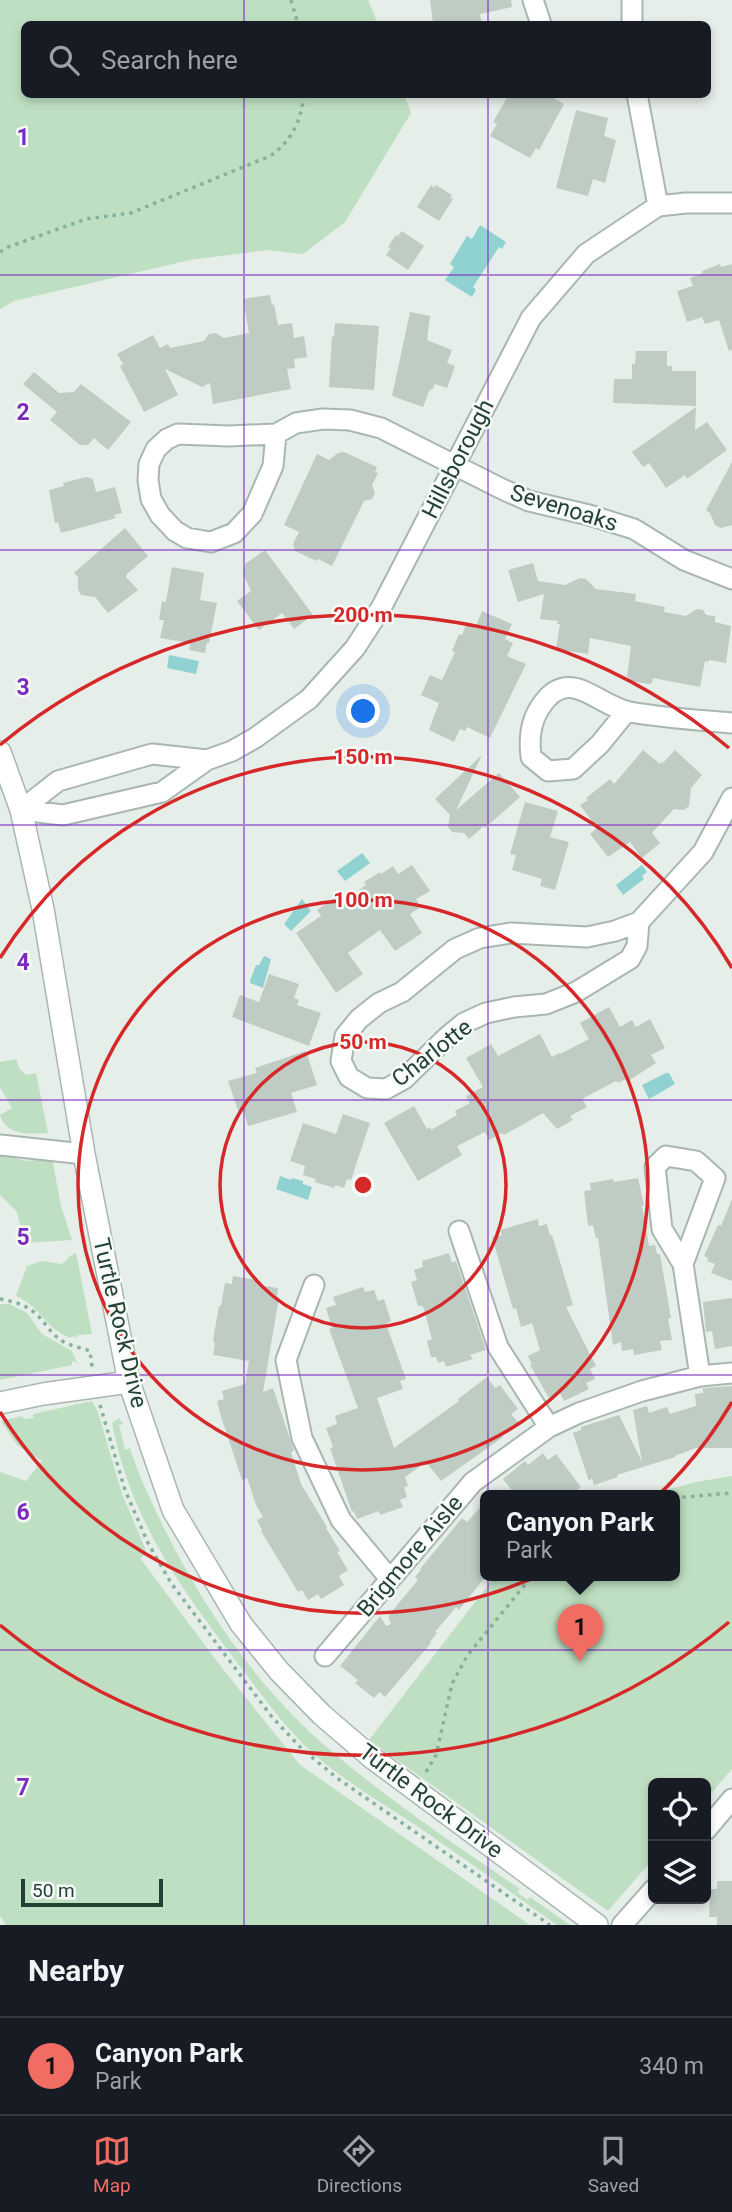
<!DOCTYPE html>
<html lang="en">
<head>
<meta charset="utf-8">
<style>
	body { margin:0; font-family:Roboto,sans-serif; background:#20242c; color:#f1f3f6 }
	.controls { position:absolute; right:21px; bottom:21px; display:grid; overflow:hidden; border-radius:10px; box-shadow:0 4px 10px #0003 }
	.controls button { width:63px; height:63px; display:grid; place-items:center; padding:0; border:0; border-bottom:2px solid #363941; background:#171b24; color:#f1f3f6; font:35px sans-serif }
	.scale { position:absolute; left:21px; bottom:18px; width:142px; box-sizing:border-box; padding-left:7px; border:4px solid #244134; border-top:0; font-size:19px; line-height:24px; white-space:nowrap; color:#244134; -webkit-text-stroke:5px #f6fbf8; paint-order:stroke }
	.you { position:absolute; left:364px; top:712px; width:24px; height:24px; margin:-18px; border:5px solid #fff; border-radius:50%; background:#1a73e8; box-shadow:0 0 0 10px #1a73e833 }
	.badge { display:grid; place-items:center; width:46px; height:46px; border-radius:50%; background:#f16c62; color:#111; font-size:23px; font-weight:700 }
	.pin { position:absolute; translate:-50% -58px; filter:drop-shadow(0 2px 4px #0008) }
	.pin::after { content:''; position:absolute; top:37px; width:24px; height:21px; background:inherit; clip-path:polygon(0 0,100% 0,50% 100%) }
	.popup { position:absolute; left:480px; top:1490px; width:200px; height:91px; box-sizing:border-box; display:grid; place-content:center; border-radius:10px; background:#171b24; filter:drop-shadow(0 2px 5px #0005); font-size:23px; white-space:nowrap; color:#9ea1a6 }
	.popup b { font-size:26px; color:#f1f3f6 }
	.popup::after { content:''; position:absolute; left:50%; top:100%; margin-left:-14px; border:14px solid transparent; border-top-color:#171b24 }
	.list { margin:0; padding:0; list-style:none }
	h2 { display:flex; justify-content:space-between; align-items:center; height:91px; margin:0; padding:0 28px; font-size:30px }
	h2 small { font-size:23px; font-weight:400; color:#9ea1a6 }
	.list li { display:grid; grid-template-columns:46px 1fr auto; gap:21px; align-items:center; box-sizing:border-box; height:98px; padding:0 28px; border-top:2px solid #363941 }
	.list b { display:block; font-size:26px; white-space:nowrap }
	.list p { margin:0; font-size:23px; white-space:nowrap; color:#9ea1a6 }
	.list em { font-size:23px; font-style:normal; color:#9ea1a6 }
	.icon { flex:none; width:38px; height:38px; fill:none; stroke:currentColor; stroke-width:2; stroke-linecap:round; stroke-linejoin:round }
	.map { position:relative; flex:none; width:732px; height:1925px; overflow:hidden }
	.search { position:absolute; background:#171b24; box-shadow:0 4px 10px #0003; left:21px; right:21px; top:21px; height:77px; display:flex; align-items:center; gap:18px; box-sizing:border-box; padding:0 24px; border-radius:10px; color:#9ea1a6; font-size:26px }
	.sheet { height:189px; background:#171b24 }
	nav { display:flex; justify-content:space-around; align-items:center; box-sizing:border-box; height:98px; border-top:2px solid #363941; background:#171b24; font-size:19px; color:#9ea1a6 }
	nav a { display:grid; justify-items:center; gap:4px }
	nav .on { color:#f16c62 }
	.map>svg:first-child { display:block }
</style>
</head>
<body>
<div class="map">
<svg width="732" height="1925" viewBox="0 0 732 1925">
	<rect width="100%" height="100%" fill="#e6eee9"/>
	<path fill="#bfdfc2" d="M0,0H368L378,24H24V94H404L411,113L345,222L303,254L267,250L190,260L14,301L0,309Z
		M16,1059L19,1068L26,1075L36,1073L48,1133C29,1134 6,1136 0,1115L12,1108L0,1087V1062Z
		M0,1155L27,1161L52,1158L61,1206L72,1240L25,1243L17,1212L0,1195Z
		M76,1253L92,1334L78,1335L76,1338L72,1336L71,1338C43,1328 42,1307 16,1296L27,1266L42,1261L62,1264L70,1256Z
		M0,1304H9L27,1313L42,1334L72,1351L77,1363L72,1361V1365L0,1380Z
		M92,1401L98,1412L122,1494L147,1553L140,1558L219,1664L300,1765L530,1925H6L0,1916V1472L26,1481L42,1461L17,1445L1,1421L22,1416L24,1419L33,1418V1414Z
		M119,1418L123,1424L119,1425L125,1450L130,1448C138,1475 151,1500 163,1526C205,1611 261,1693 335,1754C393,1803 457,1846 520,1889L517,1892L528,1900L530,1897L570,1925H557C509,1891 462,1857 414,1824C377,1800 338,1777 306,1747C281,1722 260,1693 239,1665C180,1587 131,1521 112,1423Z
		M732,1476V1769L706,1799V1783H653V1859L608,1911L369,1740L495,1576H674V1496H644L696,1482Z"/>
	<path fill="#8fd2d1" d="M480,225L506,242L502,249L499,247L473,287L476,290L472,297L445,280L454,267L450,264L467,236L472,239Z
		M169,655L199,661L196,674L167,668Z
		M362,853L370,863L345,881L337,871Z
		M642,865L647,872L642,876L644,879L623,895L616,885Z
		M302,899L311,911L291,931L284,924Z
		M264,956L271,959L263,988L250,983V981L256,965H259Z
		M666,1073H669L675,1084L649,1099L642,1085Z
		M280,1176L291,1180L292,1178L303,1181V1184L312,1187L308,1200L276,1189Z"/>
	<path fill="#beccc4" d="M430,0H511L512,7L480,14L482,24H433Z
		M509,94H547L564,104L539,150L536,148L530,158L490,136L497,124L493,122Z
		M576,110L608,118L604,136L616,140L605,183L593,179L588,196L556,188Z
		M431,185L434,188L436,185L452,195L450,198L453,199L439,221L417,207Z
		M402,231L424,246L408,270L386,255L391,248L388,247L396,235L398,236Z
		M720,264L721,267L732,264V350L729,351L719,320L705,324L702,317L687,322L677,291L693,286L690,278L703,273L702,271Z
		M270,295L272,305L274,304L278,325L292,323L294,338L304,336L307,357L294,359L295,368L287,369L291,389L213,404L210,383L202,387L165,369L178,395L144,412L120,366L123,364L117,354L153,335L160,348L168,344L170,348L204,341L209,334L216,333L224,338L249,333L243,299Z
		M410,312L430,316L427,340L452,350L447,363L455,366L447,388L435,384L432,390L430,389L423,407L392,396Z
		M335,323L379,326L374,390L329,387L332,336L334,337Z
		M636,351H667V366H672V371H696V406L613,403L614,379H632V364H635Z
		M34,372L59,393L74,392L81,384L131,422L108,450L94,438L88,445H80L50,420L57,412L23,384Z
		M696,407L695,430L707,422L727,450L687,479L685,475L666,488L649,463L643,467L632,452Z
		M344,452L377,467L375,472L378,473L372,485L375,493L372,499L364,501L332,566L318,559L317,561L295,551L293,544L299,532L284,525L317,454L329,460L338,453Z
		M732,462V525L721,528L715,525L710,513L706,510Z
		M86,477L93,479L96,492L115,487L122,513L114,515L116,518L61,533L58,522L55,523L49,490L64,486L63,483Z
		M125,528L148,556L127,574L126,577L138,590L108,613L95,597L81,595L78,589V577L74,573Z
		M265,550L313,615L294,629L282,613L259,630L237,601L251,591L243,574L245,564Z
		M533,563L538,581L565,585L580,578L586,579L596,589L636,594L635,601L665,607L664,612L686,616L697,609L703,610L706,615L715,616V622L731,626L726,663L709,660L708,662L705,661L700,687L653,678L652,683L649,684L630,681V678L627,677L631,646L590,638L588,654L556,649L560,624H557L558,621L540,619L544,594L518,602L508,570Z
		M172,567L204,573L200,600L217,603L209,643H207L205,653L189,650L190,643L160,638L164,620H159L162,601L166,602Z
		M482,611L512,624L505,639L513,643L507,656L526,664L490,738L467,727L465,731L460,729L454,742L429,730L439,703L421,695L430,675L442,680L455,652L452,651L459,634L462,635L467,622L476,626Z
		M643,750L660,764L661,762L663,763L675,750L702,775L691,788L689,806L684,810L674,809L652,833L660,843L642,858L630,842L608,857L590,834L597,828L580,805L588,800L586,798L610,779L614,784Z
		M482,755L456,810L499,773L520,797L485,828L484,826L469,839L464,833L452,832L448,827L450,815L435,799Z
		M525,802L558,811L550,837L569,842L555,890L540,886L542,879L512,870L516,855L510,854Z
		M412,865L430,891L416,899L421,907L410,914L422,933L395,951L380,930L348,953L363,974L336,993L296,933L321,916L317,910L334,898L339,904L366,885L364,882L380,872L381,874L393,866L398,874Z
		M269,974L299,984L294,998L299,1000L297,1005L321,1013L309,1046L232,1017L240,995L259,1002Z
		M609,1007L620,1027L632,1020L636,1027L650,1019L665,1048L651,1055L656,1063L628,1081L626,1079L618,1083L616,1081L582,1099L587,1107L570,1116L573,1120L557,1129L543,1113L504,1135L502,1133L489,1140L485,1132L457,1146L462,1155L418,1181L384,1123L414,1106L427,1129L430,1127L431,1130L457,1115L455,1111L470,1103L466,1096L483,1087L466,1058L491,1044L498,1056L540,1034L552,1057L559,1053L560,1054L589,1039L580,1023Z
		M306,1051L317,1085L291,1093L297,1112L248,1126L244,1111L239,1113L228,1081L257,1073L255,1068Z
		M343,1114L370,1123L351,1180L347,1179L344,1188L335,1185L334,1188L315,1182L316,1179L303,1175L305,1166L290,1161L303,1123L336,1134Z
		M638,1178L644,1205L642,1206L649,1246L655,1245L657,1254H660L671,1318L668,1319L672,1340L660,1341L662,1350L634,1355L633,1349L622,1351L621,1342L613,1345L598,1238H596L593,1225L588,1226L584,1191L591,1190L590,1183L613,1179L614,1182Z
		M732,1199V1281L711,1273L715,1264L707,1261L708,1258L704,1256L718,1225L721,1226Z
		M538,1219L539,1226L547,1224L550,1236L552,1235L573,1305L566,1307L596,1366L590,1369L595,1379L586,1383L589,1389L564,1401L560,1393L549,1398L530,1365H532L528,1356L540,1350L532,1323L521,1327L516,1308L513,1309L492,1237L502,1235L500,1230Z
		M449,1253L452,1263L456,1261L486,1350L470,1355L473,1359L446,1367L444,1361L438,1363L436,1357H431L427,1341L432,1339L423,1306H418L411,1282L417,1280L414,1270L423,1267L422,1261Z
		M233,1276L258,1280L257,1285L278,1288L277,1297H279L263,1392L273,1388L294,1451L291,1452L301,1484L327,1527L326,1528L340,1551L337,1552L348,1570L339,1576L344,1585L321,1599L318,1594L308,1600L303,1592L301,1590L298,1592L261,1531L262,1530L257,1520L263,1517L256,1505L247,1478L242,1480L220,1413L217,1401L224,1399L222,1391L245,1384L249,1361L213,1355L215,1344L213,1340L219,1306H221L225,1283L232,1284Z
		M363,1287L365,1292L374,1290L378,1301L384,1299L391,1321L386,1324L406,1379L400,1381L403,1389L377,1398L394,1448L459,1401L458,1399L487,1377L495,1388L500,1385L518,1409L511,1414L518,1422L501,1434L503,1437L441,1481L426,1462L405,1477L408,1486L404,1487L407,1497L400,1500L403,1507L380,1515L379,1511L357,1519L354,1511L352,1512L330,1448L333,1447L326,1428L337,1424L335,1416L358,1408L329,1329L332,1328L326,1308L336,1305L333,1297Z
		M732,1298V1346L715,1349L712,1331L706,1332L703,1302Z
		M732,1386V1448H696L675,1456V1457L617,1475L618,1477L594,1485L592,1478L589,1481L573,1433L581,1430V1427L619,1415L642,1462L633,1410L647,1406L649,1413L667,1407L670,1414L696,1406L695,1394L703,1393V1388Z
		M543,1453L548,1460L556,1454L581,1487L569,1496H519L516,1491L514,1493L503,1479L525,1461L528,1465Z
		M486,1501V1576L459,1610L456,1607L435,1632L437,1633L430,1642L431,1643L385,1697L379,1692L374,1698L355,1683L358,1680L340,1666L380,1616L386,1626L391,1624L388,1616L418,1580L415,1577L421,1570L420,1569L462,1518L467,1522Z
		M717,1881H732V1925H717V1917H709L710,1889H717Z"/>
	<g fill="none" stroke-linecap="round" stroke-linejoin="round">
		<defs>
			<path id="minor" d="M533,0L541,24
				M632,0V24
				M637,94L658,206
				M276,434L273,466L252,514L234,533L211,542L187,538L175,531L160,515L151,499L148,480L149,464L156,449L167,439L178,434L229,436L276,434L296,423L323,419L350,420L381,428L502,489L529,501L589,515L634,529L684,560L732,579
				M626,712L600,744L573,769L548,771L531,757C529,739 530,722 541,706C569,664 597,706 630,712C664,718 698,720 732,723
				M21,810L63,815L162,792L207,760L232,751L255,738L309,699L355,648L381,608L531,318L586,254L658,206L686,203H732
				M21,810L58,781L152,754L207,760
				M639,922L637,946L630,959L576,992L546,1004L514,1007L486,1013L464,1023L447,1037L404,1079L386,1089L367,1088L349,1077L341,1061L345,1036L359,1019L379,1003L402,992L455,949L480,938L510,933L587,937L615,931L639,922L703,852L732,798
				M0,1145L84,1154
				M459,1231L498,1347L549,1427
				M683,1264L715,1178L696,1161L666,1156L655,1167L662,1229L683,1264L700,1376
				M314,1285L286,1360L302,1438L341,1520L390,1579
				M325,1656L473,1482L549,1427L579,1413L642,1391L700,1376L732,1373
				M706,1830L732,1799
				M622,1925L653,1890"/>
			<path id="tertiary" d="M0,752L21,810L43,909L84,1154L129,1382L173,1510L241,1624L279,1671L322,1715L371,1757L597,1925
				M0,1403L43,1394L129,1382"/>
		</defs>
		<use href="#minor" stroke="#a8b7af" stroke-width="23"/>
		<use href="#tertiary" stroke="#a8b7af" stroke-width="24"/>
		<path stroke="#86b29d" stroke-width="3.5" stroke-dasharray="3.5 5" stroke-linecap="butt" d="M291,0L298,24
			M0,252L8,247L86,219L131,213L270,156C292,141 301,121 304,94
			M0,1299C13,1301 26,1305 36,1314C46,1323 51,1335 64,1342C71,1346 82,1348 90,1351L92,1367
			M100,1405L125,1490L148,1543L171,1583L272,1717L302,1749L337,1778L550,1925
			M674,1498L732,1493
			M426,1772L436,1755L452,1684L467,1656L532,1576"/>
		<use href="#minor" stroke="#fff" stroke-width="19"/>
		<use href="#tertiary" stroke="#fff" stroke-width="21"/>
	</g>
	<path fill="none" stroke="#7b2cbf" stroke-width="2" stroke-opacity="0.55" d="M244,0V24M488,0V24M244,94V1925M488,94V1925M0,275H732M0,550H732M0,825H732M0,1100H732M0,1375H732M0,1650H732"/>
	<g fill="none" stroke="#d62828" stroke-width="3.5">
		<circle cx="363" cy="1185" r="143"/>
		<circle cx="363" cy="1185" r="285"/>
		<path d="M732 1402A428 428 0 0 1 0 1412M0 958A428 428 0 0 1 732 968"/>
		<path d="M729 1622A570 570 0 0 1 0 1625M0 745A570 570 0 0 1 729 748"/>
	</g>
	<g text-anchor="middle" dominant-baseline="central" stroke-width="5" stroke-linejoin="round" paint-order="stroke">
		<g font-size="23" fill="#244134" stroke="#f6fbf8">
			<text transform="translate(458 459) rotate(-63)">Hillsborough</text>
			<text transform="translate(564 508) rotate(17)">Sevenoaks</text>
			<text transform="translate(432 1053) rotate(-38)">Charlotte</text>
			<text transform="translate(120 1323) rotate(77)">Turtle Rock Drive</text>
			<text transform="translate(410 1556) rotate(-50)">Brigmore Aisle</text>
			<text transform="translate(431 1801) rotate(37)">Turtle Rock Drive</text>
		</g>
	</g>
	<g font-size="23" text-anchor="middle" font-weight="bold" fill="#7b2cbf" stroke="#f6fbf8" stroke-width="5" stroke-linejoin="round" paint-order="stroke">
		<text x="23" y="145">1</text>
		<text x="23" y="420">2</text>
		<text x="23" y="695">3</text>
		<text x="23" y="970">4</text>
		<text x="23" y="1245">5</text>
		<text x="23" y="1520">6</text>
		<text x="23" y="1795">7</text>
	</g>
	<circle cx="363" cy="1185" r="10" fill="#d62828" stroke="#f6fbf8" stroke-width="3.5"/>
	<g font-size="21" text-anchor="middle" font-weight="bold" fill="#d62828" stroke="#f6fbf8" stroke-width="5" stroke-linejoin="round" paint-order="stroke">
		<text x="363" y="622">200 m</text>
		<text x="363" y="764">150 m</text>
		<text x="363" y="907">100 m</text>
		<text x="363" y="1049">50 m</text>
	</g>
</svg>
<div class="controls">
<button><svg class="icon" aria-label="locate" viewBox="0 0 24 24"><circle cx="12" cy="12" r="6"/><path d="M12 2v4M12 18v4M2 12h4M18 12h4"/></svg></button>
<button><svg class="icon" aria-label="layers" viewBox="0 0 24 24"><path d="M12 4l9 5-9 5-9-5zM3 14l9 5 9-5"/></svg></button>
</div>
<div class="scale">50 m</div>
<div class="you"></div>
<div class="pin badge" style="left:580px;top:1662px">1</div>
<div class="popup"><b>Canyon Park</b>Park</div>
<div class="search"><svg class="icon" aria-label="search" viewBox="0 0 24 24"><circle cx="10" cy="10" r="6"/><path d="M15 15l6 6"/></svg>Search here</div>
</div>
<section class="sheet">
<h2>Nearby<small></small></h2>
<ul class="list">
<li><span class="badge">1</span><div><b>Canyon Park</b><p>Park</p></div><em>340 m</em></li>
</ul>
</section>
<nav>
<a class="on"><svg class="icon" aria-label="map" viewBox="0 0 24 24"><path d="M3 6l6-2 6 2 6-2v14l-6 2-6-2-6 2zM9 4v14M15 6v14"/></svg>Map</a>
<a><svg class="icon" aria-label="directions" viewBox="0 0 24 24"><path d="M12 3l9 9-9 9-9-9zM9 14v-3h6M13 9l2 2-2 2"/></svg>Directions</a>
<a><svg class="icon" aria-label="saved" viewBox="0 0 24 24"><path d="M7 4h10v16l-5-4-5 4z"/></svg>Saved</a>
</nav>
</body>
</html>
